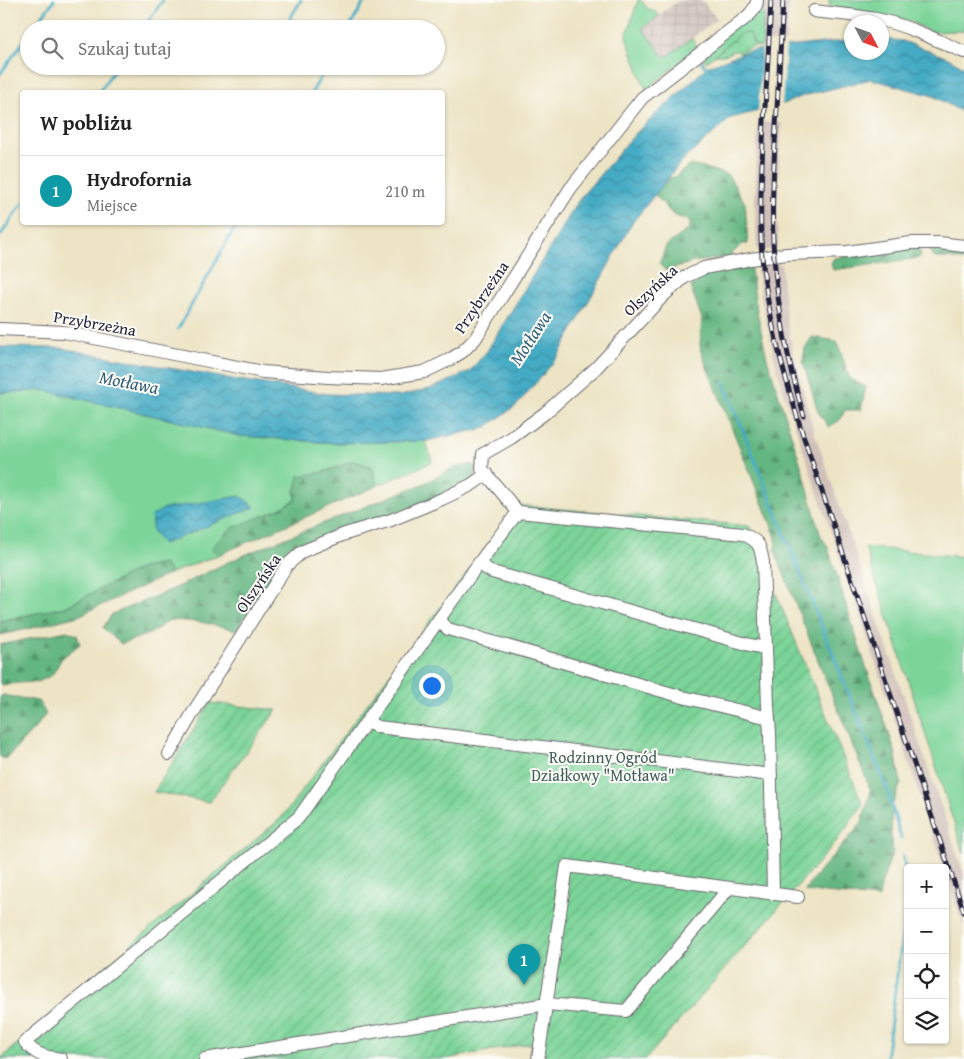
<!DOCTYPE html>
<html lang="pl">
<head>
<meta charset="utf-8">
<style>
	body { margin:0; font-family:"Gentium Book Plus",serif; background:#f2f2f2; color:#222 }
	.controls { position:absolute; right:15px; bottom:15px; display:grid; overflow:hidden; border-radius:5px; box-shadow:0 1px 4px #0004 }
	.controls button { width:45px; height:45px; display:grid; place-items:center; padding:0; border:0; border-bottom:1px solid #e0e0e0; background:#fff; color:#222; font:25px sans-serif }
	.compass { position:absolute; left:844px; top:15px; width:45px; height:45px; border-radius:50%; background:#fff; box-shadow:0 1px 4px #0004; rotate:131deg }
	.you { position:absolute; left:431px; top:685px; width:18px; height:18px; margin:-12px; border:4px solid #fff; border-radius:50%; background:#1a73e8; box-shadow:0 0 0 8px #1a73e833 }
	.badge { display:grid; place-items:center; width:32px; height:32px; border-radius:50%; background:#db2777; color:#fff; font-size:16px; font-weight:700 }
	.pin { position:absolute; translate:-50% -41px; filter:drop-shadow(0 1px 2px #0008) }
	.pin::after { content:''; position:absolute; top:26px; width:18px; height:15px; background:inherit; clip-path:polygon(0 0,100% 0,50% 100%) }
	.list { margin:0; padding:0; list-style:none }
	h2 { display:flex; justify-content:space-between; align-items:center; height:65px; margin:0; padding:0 20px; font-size:21px }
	h2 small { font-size:16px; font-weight:400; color:#767676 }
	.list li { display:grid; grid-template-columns:32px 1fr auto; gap:15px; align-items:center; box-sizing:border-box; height:70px; padding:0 20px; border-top:1px solid #e0e0e0 }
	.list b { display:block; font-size:19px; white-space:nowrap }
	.list p { margin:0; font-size:16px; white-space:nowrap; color:#767676 }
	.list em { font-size:16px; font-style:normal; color:#767676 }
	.icon { flex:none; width:28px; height:28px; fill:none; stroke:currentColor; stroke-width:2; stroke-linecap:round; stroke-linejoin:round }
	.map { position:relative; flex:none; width:964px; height:1059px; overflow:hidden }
	.search { position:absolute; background:#fff; box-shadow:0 1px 4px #0004; left:20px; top:20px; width:425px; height:55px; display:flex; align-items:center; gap:12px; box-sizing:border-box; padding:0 18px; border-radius:28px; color:#767676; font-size:19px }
	.panel { position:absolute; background:#fff; box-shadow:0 1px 4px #0004; left:20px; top:90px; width:425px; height:135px; border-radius:5px }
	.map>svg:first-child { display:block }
</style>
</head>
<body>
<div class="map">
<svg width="964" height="1059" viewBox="0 0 964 1059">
	<defs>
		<pattern id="industrial-grid" width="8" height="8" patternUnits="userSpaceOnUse" patternTransform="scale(1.25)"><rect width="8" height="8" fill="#cfc0ba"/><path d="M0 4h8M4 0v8" fill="none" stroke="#b1a5a1"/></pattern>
		<pattern id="forest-firs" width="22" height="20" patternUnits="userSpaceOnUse" patternTransform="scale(1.25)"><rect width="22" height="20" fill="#64b681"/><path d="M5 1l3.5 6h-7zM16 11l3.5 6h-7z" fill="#52946b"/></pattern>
		<pattern id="wetland-marsh" width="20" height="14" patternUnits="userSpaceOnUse" patternTransform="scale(1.25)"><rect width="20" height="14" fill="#7bd499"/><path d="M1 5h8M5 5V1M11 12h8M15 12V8" fill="none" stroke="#6ab685"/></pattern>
		<pattern id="garden-furrows" width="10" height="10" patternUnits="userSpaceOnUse" patternTransform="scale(1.25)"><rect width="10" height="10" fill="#7bd499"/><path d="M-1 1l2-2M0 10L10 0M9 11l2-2" fill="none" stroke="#6ab685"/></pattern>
		<pattern id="water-waves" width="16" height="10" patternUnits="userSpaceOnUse" patternTransform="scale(1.25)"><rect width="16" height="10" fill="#44abc4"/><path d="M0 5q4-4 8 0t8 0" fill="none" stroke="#388ba0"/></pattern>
	</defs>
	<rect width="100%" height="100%" fill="#fdfcf7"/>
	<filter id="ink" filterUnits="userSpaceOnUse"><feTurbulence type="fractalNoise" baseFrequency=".02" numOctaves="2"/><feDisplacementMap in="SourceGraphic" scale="10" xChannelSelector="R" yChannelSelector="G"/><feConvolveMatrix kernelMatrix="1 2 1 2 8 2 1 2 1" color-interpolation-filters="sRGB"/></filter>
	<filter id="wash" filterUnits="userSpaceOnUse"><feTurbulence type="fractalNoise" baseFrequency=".0096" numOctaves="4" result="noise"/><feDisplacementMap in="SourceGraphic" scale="20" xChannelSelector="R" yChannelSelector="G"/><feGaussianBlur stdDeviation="1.12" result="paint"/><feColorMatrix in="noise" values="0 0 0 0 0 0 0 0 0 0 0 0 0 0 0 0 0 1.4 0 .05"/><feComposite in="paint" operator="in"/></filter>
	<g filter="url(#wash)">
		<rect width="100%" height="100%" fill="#ede4c5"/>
		<path fill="url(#industrial-grid)" d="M679,0H702L717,19L665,58L642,28Z"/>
		<path fill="#cfc0ba" d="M764,0H789L786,43L762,41Z
			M758,122L782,123L778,171L777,216L778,245L776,249L759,251L757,249L755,200Z
			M777,262L781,265L786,315L794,355L813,428L964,874V927L945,871V868H944L864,628L785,397L776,365L762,300L757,270L760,265Z"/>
		<path fill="#7bd499" stroke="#4e7b6a" d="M638,0H641L648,9L654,10L659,16L642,28L665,58L692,38L695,42L696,48L646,90L626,37Z
			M761,0H764L762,48C756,46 754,44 751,39L739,35L706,62L702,56Z
			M828,0H964V31L931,32L908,20L830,6Z
			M43,390L240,436L334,443L426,441L432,462L377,486L372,467L353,461C333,469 321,474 299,476L296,500L212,548L218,555L171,573L164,564L141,568L65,607L0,621V393Z
			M865,547L964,557V854Z"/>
		<path fill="url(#forest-firs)" stroke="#436c5e" d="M690,165L705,168L728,175L745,203L748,244H742L729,257L693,262L666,271L659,264L666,246L690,228V221L673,215L655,195L668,178L675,177Z
			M918,247L921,254L919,258L833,270L831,263L834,258Z
			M930,247L964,251V261L949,258H935L931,252Z
			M750,264L758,317L767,358L804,475L821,537L827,545L861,652L895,751L901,783L892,806L891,837L893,851L881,885L879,898L804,891L812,880L861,824L871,791L807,633L775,551L776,537L701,352L700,345L702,319L691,288C702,270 731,268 750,264Z
			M812,337L837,341L850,379L866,387L861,410H845L840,420L829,427L818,412L803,361L805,348Z
			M353,461L372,467L377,486L218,555L211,548L230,529L279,509L296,500L295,492L299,476C321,474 333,469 353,461Z
			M472,464L476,467L475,478L429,501L291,549L261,595L236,630L201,622L169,620L151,633L121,644L103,628L112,614L173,589L228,562L278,541L425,483L453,468Z
			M164,564L171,573L78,616L19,631L0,635V621L65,607L141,568Z
			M67,631L77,635L80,644L62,658L52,675L38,682L18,683L1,685L0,683V645Z
			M3,695L38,701L46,714L36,727L6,759L0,757V697Z"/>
		<path fill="url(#wetland-marsh)" stroke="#4e7b6a" d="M744,33H750L753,43L757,46L748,48L741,53C731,48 732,54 723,55C723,56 716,55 715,55L739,35Z"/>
		<path fill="url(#garden-furrows)" stroke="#4e7b6a" d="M518,505L750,526L763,562L863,805L835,843L646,1059H530L532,1043L445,1059H0L81,987L281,818Z
			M210,703L277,710L209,802L154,792Z"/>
		<path fill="url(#water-waves)" stroke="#336680" d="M882,39L903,41L948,58L964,67V113L933,96L871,79L803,96L781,105L731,118L681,162L632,223L557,358L517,405L485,428L426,441L334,443L240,436L43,390L0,393V347L60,348L214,376L329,394L400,396L433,388L470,371L487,351L580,198L636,133L708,66L748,51L851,40L852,52H882Z
			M240,496L255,507L163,544L153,533L151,516L163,509Z"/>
		<path fill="#ede4c5" d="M786,44L782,107L758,113L762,47Z"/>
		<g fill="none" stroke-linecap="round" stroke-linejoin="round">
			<path stroke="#44abc4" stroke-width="3" d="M33,29L54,0
				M143,29L163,0
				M284,29L301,0
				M349,29L365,0
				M701,61L708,70
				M0,74L29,34
				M99,92L117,66
				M312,92L327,66
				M0,236L22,204
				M178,329L238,222
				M724,383L887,789L901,838
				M903,856L908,885
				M886,1059L905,915"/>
		</g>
	</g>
	<g filter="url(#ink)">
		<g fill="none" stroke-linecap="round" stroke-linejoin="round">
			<defs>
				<path id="minor" d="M814,11C835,14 856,15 876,19C907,25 936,40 964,52
					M0,329L64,332L263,372L328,377L381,379L424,372L449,360L462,352L475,339L570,189L642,98L747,17C752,12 757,7 757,0
					M479,563L487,569L492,572L750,645L766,648
					M439,619L442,624L448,629L683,697L769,718
					M367,721L371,724L378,727L771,775
					M169,754L194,711L287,565L303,551L345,534L391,520L442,499L471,485L487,474
					M773,894L770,733L768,706L763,562C760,545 760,542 743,534L518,512L482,469L483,454L511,438L545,413L595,369L663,296L685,277L704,268L751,259L787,254L847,252L911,243H939L964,246
					M61,1059C45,1057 35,1055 25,1042L299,817L479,563L518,512
					M205,1059L547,1004L626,1011L729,888
					M538,1059L567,866L798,897"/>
			</defs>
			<use href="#minor" stroke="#69666b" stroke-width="14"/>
			<use href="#minor" stroke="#fff" stroke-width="12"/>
			<defs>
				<path id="rail" d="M771,0C769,40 767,81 764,121C762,166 759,212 762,257C768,320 785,379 804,438L964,912
					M783,0C780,48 778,96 775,144C773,181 771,219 774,257C778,311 788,364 804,416"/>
			</defs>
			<use href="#rail" stroke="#22223b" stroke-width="5"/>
			<use href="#rail" stroke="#fdfcf7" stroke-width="3" stroke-dasharray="9" stroke-linecap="butt"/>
		</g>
	</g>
	<g text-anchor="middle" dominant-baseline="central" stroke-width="4" stroke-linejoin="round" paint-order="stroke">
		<g font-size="16" fill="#22223b" stroke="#fdfcf7">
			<text transform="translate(650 290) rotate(-43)">Olszyńska</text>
			<text transform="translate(481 297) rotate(-56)">Przybrzeżna</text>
			<text transform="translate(95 323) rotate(10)">Przybrzeżna</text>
			<text transform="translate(258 583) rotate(-56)">Olszyńska</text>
		</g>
		<g font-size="16" fill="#41605c" stroke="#fdfcf7">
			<text x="603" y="757">Rodzinny Ogród<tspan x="603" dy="18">Działkowy "Motława"</tspan></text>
		</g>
		<g font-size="18" font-style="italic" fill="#316079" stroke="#fdfcf7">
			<text transform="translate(530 338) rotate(-57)">Motława</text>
			<text transform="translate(129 382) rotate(11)">Motława</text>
		</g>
	</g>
</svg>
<div class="controls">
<button>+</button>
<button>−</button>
<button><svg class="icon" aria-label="locate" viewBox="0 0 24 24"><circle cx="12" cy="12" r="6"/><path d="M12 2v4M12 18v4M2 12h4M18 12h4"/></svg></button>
<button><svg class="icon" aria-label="layers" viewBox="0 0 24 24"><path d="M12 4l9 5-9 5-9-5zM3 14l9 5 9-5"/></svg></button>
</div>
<svg class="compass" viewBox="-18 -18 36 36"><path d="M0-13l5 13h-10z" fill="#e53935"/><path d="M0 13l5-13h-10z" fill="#767676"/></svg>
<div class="you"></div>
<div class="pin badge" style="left:524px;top:985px;background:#0f9aa8">1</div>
<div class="search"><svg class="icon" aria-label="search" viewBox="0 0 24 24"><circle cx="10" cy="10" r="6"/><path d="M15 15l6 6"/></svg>Szukaj tutaj</div>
<section class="panel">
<h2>W pobliżu<small></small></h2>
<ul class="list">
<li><span class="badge" style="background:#0f9aa8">1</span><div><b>Hydrofornia</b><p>Miejsce</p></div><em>210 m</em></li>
</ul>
</section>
</div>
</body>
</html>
